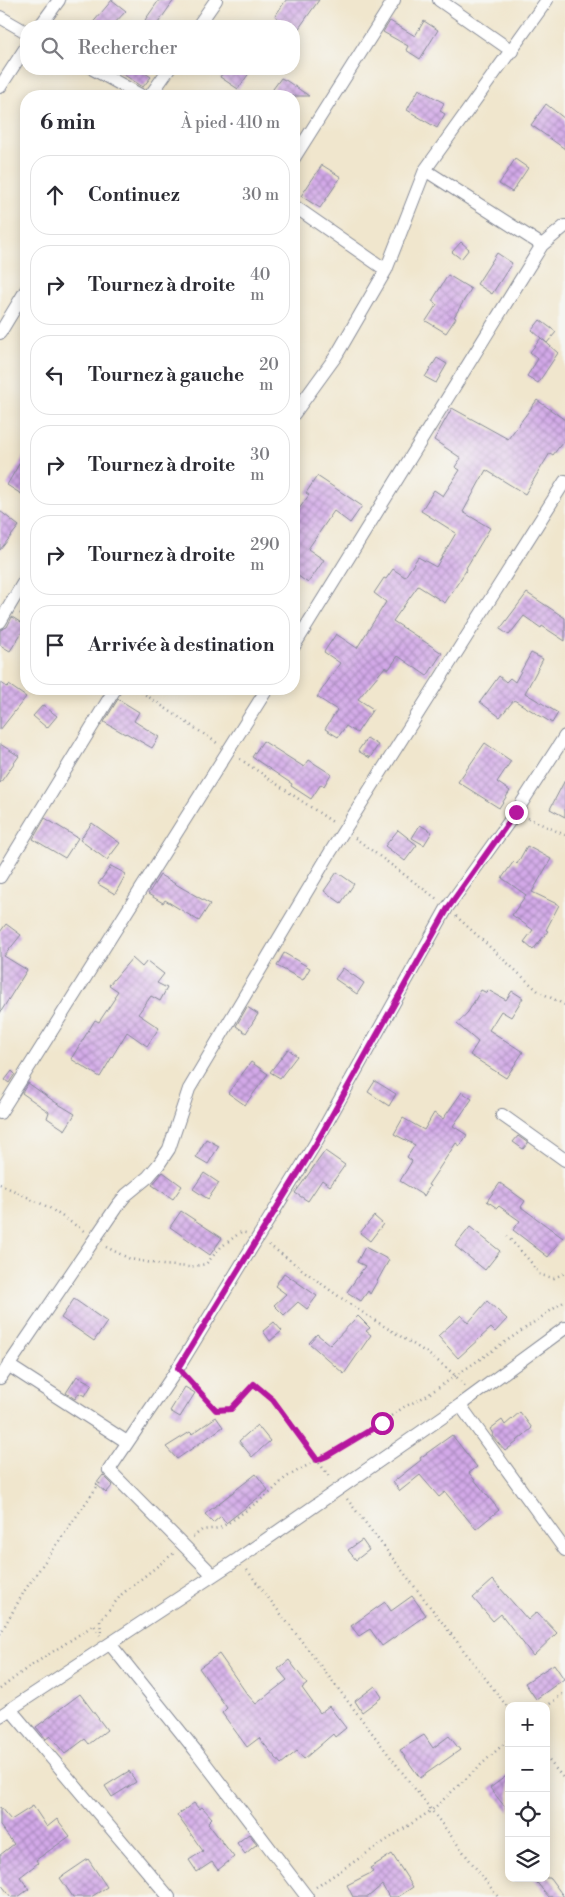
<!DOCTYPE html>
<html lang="fr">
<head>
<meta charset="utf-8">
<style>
	body { margin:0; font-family:"Libre Bodoni",serif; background:#f2f2f3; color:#2b2b33 }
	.controls { position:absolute; right:15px; bottom:15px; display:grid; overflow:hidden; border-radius:10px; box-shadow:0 2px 12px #0003 }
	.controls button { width:45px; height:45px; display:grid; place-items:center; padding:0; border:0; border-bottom:1px solid #e1e1e2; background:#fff; color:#2b2b33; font:25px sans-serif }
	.stop { position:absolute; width:15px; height:15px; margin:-11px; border:4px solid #b5179e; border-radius:50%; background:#fff }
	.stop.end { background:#b5179e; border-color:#fff; box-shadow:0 1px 5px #0008 }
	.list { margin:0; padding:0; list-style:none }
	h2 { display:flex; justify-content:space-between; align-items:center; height:65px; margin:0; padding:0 20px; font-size:21px }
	h2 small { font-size:16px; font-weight:400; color:#7c7c81 }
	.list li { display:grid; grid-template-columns:32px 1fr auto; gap:15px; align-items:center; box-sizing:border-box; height:80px; margin:0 10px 10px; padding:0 10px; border:1px solid #e1e1e2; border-radius:20px }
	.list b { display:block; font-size:19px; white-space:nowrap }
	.list em { font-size:16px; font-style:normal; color:#7c7c81 }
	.icon { flex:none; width:28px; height:28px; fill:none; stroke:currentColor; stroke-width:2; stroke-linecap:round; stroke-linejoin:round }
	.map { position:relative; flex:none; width:565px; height:1897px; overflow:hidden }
	.search { position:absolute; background:#fff; box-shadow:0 2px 12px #0003; left:20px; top:20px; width:280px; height:55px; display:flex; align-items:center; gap:12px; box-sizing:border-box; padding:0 18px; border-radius:20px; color:#7c7c81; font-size:19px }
	.panel { position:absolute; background:#fff; box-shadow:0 2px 12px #0003; left:20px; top:90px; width:280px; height:605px; border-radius:20px }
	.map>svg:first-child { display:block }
</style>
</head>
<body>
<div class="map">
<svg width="565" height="1897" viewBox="0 0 565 1897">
	<defs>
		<pattern id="building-cross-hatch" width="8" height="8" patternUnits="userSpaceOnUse" patternTransform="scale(1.25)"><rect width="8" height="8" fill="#d3a9e8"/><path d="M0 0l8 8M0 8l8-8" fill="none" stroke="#aa8abf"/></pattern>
	</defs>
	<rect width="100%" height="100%" fill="#f6f6f2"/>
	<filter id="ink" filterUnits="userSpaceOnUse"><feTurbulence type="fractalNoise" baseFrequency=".02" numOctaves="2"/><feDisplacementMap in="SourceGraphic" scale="10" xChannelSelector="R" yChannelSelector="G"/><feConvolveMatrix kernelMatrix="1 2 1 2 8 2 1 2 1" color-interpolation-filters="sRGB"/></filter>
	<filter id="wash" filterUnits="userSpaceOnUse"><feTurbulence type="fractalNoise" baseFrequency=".0096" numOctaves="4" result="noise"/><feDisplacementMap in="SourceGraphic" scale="20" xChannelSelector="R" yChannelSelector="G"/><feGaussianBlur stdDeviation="1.12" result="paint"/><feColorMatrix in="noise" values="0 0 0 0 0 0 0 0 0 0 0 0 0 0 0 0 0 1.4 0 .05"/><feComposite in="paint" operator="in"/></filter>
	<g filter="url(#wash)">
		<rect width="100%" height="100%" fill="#f0e6cd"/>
		<g id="blocks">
			<path fill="url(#building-cross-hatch)" d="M112,0L126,11L112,26H90Z
				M159,0H174L156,26H154L145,20Z
				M286,0H319L297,31L294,29V26H289L275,16Z
				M390,21L415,36L424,21L438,30L420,59L406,50L408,46L383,32Z
				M115,69H139L151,77L143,87Z
				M225,69H252L238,89L220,77Z
				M281,78L287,81L309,96H268Z
				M419,89L444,103L440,111L445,114L437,128L407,110Z
				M546,104L565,119V149L531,125Z
				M515,159L528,168L512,192L499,184Z
				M322,165L341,177L320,208L301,196Z
				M461,242L469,249L461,259L452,252Z
				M497,253L512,263L492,294L477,284Z
				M448,275L471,289L454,317L456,318L446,333L426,321L437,304L432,301Z
				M540,320L556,332L547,343L541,338L558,353L538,383L527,376L538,359L530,352L541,338L532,330Z
				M437,358L447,364L436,383L425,377Z
				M537,400L565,420V439L553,455L550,453L525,494L486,470L463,512L490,528L466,568L467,569L445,603L418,586L393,621L442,653L427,676L398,656L389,669L385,667L358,699L373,709L357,733L346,726L338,737L325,729L337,710L317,697L340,663L324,652L336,634L357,648L386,602L374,593L384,578L386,579L393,569L405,577L418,557L436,567L456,533L421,511L434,490L443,496L460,470L455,467L461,458L434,440L452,408L508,439Z
				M26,452V497L7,485Z
				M317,476L362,506L350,523L334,511L308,549L324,560L308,583L294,573V516L309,495L306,493Z
				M0,511L19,526L0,550Z
				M527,593L565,618V641L542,626L541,628L524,616L509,635L500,629Z
				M12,617L26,626L10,651L0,645V630L7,627Z
				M531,653L543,659L525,693L558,713L552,723L514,700L500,717L480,702L499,676L506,682L510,678L515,682Z
				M0,682L7,687L9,685L26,697L0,730Z
				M118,699L139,712L134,721L159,737L152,748L126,733L125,734L104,722Z
				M43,705L57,716L47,728L33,716Z
				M367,738L378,745L370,758L358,751Z
				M263,741L304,767L309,760L331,774L324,786L321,784L311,799L291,786L292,784L252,757Z
				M485,743L511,761L497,782L510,791L499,808L458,782Z
				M0,744L19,756L0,783Z
				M565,780V817L550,809Z
				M45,818L78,838L65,858L33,839Z
				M92,823L120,843L107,860L80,840Z
				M420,825L432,832L424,845L412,838Z
				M398,830L417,845L405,861L385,846Z
				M527,846L551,859L532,892L559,905L546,930L548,931L533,950L524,942L533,930L512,915L526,895L502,878L514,861L517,864Z
				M111,866L126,874L115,894L98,884Z
				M337,872L354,884L341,903L324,891Z
				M160,875L210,904L199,921L165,900L163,903L148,894Z
				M6,924L21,935L4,956L27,970L0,1013V932Z
				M284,953L310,968L303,980L277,966Z
				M132,958L142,967L147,961L164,974L157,983L167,988L160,1001L151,996L138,1014L159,1028L147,1046L127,1032L100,1077L71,1059L95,1020L99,1022L115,998L114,997L118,991L109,985Z
				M343,968L364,983L357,994L335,979Z
				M481,990L487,993L488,990L506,1000L512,991L523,998L511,1017L501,1011L489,1030L523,1052L506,1078L470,1055L478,1042L457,1024L468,1012Z
				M247,1007L258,1014L246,1033L236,1026Z
				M288,1049L297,1056L280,1078L270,1072Z
				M251,1062L268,1074L245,1105L228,1093Z
				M12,1071L15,1074L9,1083L5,1080Z
				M375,1081L396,1094L389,1106L368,1092Z
				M28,1083L55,1102L75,1114L65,1130L47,1118L49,1112L22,1093Z
				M462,1092L472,1099L453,1126L467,1135L460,1146L456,1143L428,1185L430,1186L424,1196L400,1181L412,1161L407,1157L415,1145L394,1134L403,1118L424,1130L434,1113L443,1119Z
				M518,1136L528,1143L523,1149L513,1142Z
				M206,1139L219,1146L208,1164L196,1157Z
				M325,1151L345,1165L330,1186L322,1180L308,1201L295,1193Z
				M163,1172L182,1186L173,1199L152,1185Z
				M204,1173L219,1183L208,1199L193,1189Z
				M500,1183L525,1201L521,1207L563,1238L548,1257L513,1230L520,1221L499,1206L497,1208L487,1201Z
				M181,1211L222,1238L210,1255L170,1227Z
				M374,1216L383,1224L370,1241L360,1233Z
				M470,1227L500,1251L485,1270L455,1246Z
				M365,1247L389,1260L370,1294L368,1291L361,1301L347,1292L365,1266L357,1262Z
				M284,1273L317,1296L307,1309L298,1302L284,1315L274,1305L286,1294L275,1286Z
				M74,1299L107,1322L94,1341L61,1318Z
				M487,1301L507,1319L495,1332L491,1328L458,1358L438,1336L461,1315L468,1323Z
				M358,1316L370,1328L366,1331L371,1335L344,1374L309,1343L317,1334L330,1345Z
				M274,1322L282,1331L270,1341L263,1331Z
				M77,1376L92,1384L85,1396L79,1393L75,1399L66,1393Z
				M185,1387L195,1393L180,1417L170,1411Z
				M520,1412L532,1428L517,1441V1442L505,1451L492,1436L493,1434L490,1429L502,1420L505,1425Z
				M216,1417L223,1427L177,1459L166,1447L190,1432L192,1434Z
				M257,1425L270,1441L252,1457L239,1441Z
				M452,1435L477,1467L469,1473L499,1510L476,1529L445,1492L439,1497L420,1475L400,1491L393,1482L421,1460L420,1458Z
				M256,1474L268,1490L226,1523L221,1516L213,1523L205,1514Z
				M103,1475L113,1485L106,1493L96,1484Z
				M362,1540L369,1550L356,1560L348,1550Z
				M493,1580L528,1620L537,1612L557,1633L533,1656L501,1614L493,1621L473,1598Z
				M412,1596L426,1615L382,1646L370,1629L359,1636L351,1626L385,1602L391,1611Z
				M219,1654L247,1694L256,1704L287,1680L278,1669L289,1660L307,1684L302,1688L320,1713L329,1706L346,1728L335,1737L333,1734L304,1759L297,1751L281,1764L259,1738L247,1747L222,1713L227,1708L199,1668Z
				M554,1664L564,1679L536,1699L525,1683Z
				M375,1686L382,1697L362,1712L355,1701Z
				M80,1694L107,1730L89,1744L85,1739L65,1754L50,1736L46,1739L36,1727Z
				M424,1735L433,1748L449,1736L460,1750L420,1778L400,1750Z
				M129,1771L136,1782L112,1797L105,1786Z
				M509,1774V1812L490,1788Z
				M194,1803L199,1809L202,1807L212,1818L208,1822L209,1825L234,1857L218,1870L212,1862L197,1872L189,1860L203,1851L177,1815Z
				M33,1806L47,1827L57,1819L70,1836L36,1860L38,1863L20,1877L29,1889L18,1897H11L0,1883V1855L14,1844L0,1826V1807L11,1820Z
				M249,1834L257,1844L245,1854L237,1843Z
				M392,1854L413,1887L398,1897H389L382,1885L368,1897H353L347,1885L373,1872L370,1868Z
				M88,1859L107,1887L91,1897H73L60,1878Z
				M533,1878H550L564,1897H549Z"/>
		</g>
	</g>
	<g filter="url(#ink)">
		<use href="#blocks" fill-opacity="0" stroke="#868a96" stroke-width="1"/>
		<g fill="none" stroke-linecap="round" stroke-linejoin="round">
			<defs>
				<path id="minor" d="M439,0L512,51
					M0,17L26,32
					M40,26L59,0
					M198,26L216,0
					M93,69L142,96
					M0,87L26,47
					M150,96L169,69
					M294,158L394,0
					M425,170L542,245
					M294,206L386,270
					M0,333L26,290
					M294,414L336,356L386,270L425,170L547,0
					M0,622L26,578
					M294,646L542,245L565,226
					M0,877L115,689
					M0,1113L267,689
					M502,1115L565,1160
					M8,1365L127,1442
					M0,1378L117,1206L126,1195L148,1177L159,1164L169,1149L189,1089L331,851L565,481
					M460,1405L565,1550
					M213,1575L109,1470L178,1368L315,1144L447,908L516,812L565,736
					M110,1644L195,1750L307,1897
					M10,1709L169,1897
					M0,1716L238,1559L460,1405L565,1328"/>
			</defs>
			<use href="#minor" stroke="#868a96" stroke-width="14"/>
			<path stroke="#868a96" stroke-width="2.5" stroke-dasharray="1 4" stroke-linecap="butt" d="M20,613L26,617
				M137,689L217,743
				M240,759L334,823
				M528,818L565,835
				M355,838L437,899
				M456,916L538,991L565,1005
				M0,1184L48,1207L84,1231
				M507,1236L530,1261L540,1275L554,1278L565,1273
				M269,1245C301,1268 332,1293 365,1314C399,1337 438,1355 465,1386
				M106,1247L130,1259L163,1265L189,1267L206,1264L221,1247L241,1232L246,1233
				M187,1378L216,1410L231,1409L254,1384L273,1400L331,1479
				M347,1499L509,1709
				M193,1537L202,1530L220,1528L233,1520L271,1492L285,1478L317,1460L327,1456L381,1423L404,1407L426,1396L565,1301
				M247,1570L498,1897
				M101,1632L100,1621L122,1594L174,1553
				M0,1634L25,1590L101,1481
				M0,1689L26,1669L94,1625L100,1635
				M546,1707L565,1692
				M546,1757L565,1780
				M316,1887L432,1810L509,1739"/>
			<use href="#minor" stroke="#fff" stroke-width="12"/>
		</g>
	</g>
	<g fill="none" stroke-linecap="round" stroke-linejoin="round" filter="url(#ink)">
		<path stroke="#b5179e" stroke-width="6" d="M382,1423L327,1456L317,1460L273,1400L254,1384L231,1409L216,1410L178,1368L316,1144L448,908L516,812"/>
	</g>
</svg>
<div class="controls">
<button>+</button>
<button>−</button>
<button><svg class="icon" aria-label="locate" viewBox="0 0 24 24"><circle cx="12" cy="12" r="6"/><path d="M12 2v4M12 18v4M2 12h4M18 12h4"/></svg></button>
<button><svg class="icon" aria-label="layers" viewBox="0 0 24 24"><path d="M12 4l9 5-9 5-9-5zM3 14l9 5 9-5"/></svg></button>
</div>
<div class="stop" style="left:382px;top:1423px"></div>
<div class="stop end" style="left:516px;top:812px"></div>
<div class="search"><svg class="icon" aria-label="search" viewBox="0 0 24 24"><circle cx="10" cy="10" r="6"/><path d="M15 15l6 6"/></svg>Rechercher</div>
<section class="panel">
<h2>6 min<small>À pied · 410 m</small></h2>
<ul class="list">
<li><svg class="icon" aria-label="ahead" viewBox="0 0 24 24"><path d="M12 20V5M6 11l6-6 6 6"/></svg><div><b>Continuez</b></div><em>30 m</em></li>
<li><svg class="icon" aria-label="right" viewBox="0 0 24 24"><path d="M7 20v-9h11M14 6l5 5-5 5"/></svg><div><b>Tournez à droite</b></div><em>40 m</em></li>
<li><svg class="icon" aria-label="left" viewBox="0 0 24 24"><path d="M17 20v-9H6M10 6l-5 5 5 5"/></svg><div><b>Tournez à gauche</b></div><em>20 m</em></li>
<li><svg class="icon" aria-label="right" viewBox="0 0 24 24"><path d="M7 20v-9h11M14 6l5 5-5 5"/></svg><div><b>Tournez à droite</b></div><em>30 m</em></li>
<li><svg class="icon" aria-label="right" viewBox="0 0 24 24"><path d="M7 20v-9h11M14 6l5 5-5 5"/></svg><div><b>Tournez à droite</b></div><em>290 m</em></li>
<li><svg class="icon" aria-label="arrive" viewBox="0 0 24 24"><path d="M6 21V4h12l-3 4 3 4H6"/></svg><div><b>Arrivée à destination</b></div></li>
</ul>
</section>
</div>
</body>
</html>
